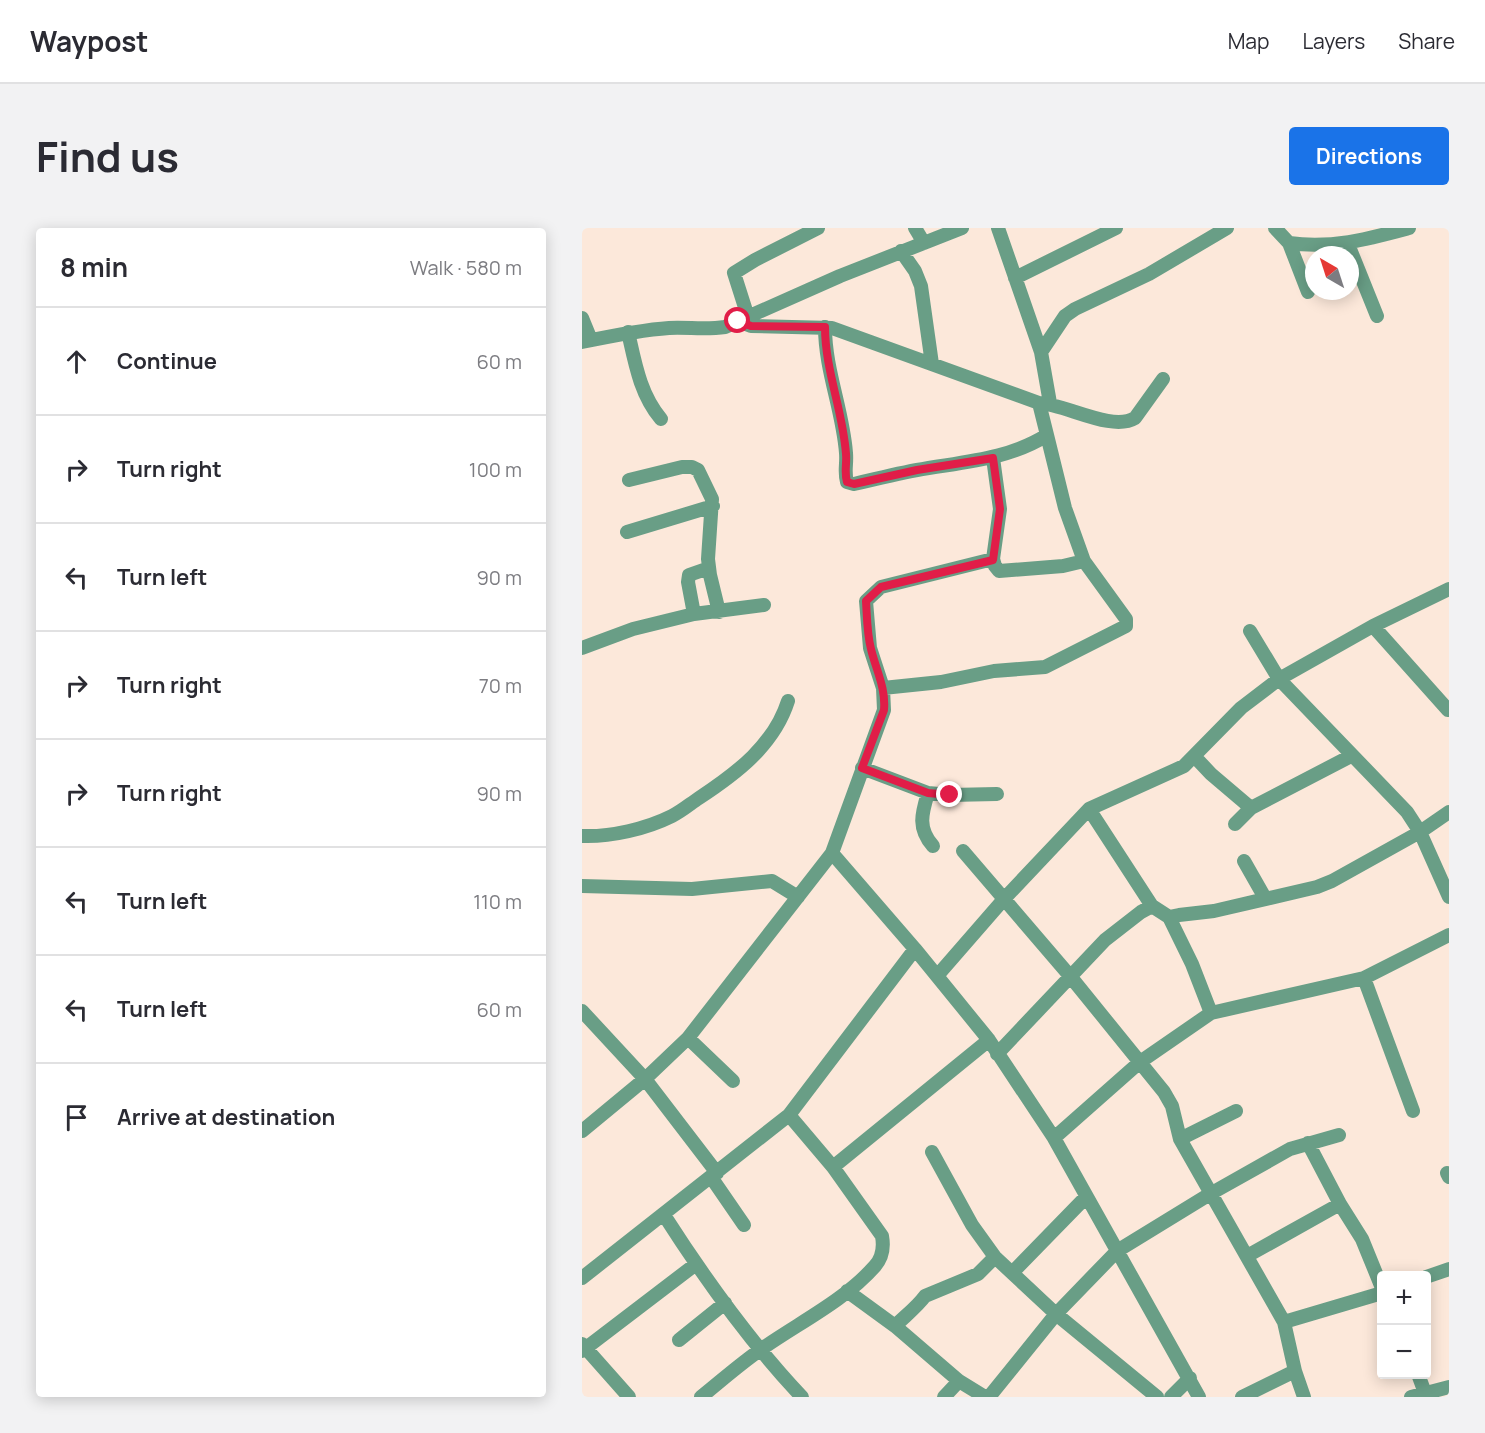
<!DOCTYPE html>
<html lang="en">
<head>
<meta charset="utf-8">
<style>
	body { margin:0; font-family:Manrope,sans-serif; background:#f2f2f3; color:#2b2b33 }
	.controls { position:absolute; right:18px; bottom:18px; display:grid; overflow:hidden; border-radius:6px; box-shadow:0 3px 15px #0003 }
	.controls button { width:54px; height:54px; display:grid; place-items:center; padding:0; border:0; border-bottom:2px solid #e1e1e2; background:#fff; color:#2b2b33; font:30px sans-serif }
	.compass { position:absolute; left:723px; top:18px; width:54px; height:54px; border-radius:50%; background:#fff; box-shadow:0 3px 15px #0003; rotate:321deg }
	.stop { position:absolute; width:18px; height:18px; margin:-14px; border:4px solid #e11d48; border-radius:50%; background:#fff }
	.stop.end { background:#e11d48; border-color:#fff; box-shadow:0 2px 6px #0008 }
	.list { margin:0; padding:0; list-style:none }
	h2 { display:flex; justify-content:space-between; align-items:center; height:78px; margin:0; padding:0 24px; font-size:26px }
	h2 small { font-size:20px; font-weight:400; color:#7c7c81 }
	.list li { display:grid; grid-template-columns:39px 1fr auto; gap:18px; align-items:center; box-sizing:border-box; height:108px; padding:0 24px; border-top:2px solid #e1e1e2 }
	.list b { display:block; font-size:22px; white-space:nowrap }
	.list em { font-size:20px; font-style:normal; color:#7c7c81 }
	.icon { flex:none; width:33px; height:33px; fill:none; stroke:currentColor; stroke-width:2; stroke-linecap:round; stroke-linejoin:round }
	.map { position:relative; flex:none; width:867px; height:1169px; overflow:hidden; border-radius:6px }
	header { display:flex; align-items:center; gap:36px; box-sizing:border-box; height:84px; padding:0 30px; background:#fff; border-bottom:2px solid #e1e1e2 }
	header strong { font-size:28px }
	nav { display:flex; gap:33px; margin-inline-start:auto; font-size:21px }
	.intro { display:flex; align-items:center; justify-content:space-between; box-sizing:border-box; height:144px; padding:0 36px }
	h1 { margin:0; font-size:42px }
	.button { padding:15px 27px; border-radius:6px; background:#1a73e8; color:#fff; font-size:21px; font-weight:700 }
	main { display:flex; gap:36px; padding:0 36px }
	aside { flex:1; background:#fff; border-radius:6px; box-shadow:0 3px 15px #0003 }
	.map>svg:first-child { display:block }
</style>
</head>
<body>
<header>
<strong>Waypost</strong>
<nav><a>Map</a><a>Layers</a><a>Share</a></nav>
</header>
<div class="intro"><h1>Find us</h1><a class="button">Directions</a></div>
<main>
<aside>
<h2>8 min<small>Walk · 580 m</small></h2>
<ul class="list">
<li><svg class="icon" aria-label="ahead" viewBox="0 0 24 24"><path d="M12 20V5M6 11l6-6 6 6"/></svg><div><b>Continue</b></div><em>60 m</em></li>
<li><svg class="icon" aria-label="right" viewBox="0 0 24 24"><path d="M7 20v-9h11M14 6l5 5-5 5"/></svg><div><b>Turn right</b></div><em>100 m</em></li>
<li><svg class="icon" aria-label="left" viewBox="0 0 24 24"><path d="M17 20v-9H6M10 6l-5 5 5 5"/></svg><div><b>Turn left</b></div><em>90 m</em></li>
<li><svg class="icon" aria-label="right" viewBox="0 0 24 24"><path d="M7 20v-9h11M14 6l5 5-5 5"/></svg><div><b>Turn right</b></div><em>70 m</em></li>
<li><svg class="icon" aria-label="right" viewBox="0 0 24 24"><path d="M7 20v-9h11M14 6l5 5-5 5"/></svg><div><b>Turn right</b></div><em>90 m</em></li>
<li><svg class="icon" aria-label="left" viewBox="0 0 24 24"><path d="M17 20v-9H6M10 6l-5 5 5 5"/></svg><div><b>Turn left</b></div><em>110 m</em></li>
<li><svg class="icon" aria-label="left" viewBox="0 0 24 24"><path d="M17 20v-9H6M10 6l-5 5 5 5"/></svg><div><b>Turn left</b></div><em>60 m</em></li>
<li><svg class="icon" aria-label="arrive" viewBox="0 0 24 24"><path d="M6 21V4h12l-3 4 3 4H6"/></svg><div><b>Arrive at destination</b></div></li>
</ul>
</aside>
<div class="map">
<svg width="867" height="1169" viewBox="0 0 867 1169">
	<rect width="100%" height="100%" fill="#fce8da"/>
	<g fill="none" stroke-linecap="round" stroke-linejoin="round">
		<path stroke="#699e86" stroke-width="14" d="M333,0L342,15
			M416,0L459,124L468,175
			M693,0L707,15C750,21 786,11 827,0
			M707,15L726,64
			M766,16L795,88
			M319,23L333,43L339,58L350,136
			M433,50L534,0
			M166,89L152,45L173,32L236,0
			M0,90L9,112
			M156,93L169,98L250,100L457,175C483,176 530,204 553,190L581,151
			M243,99C243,142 261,183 264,225C265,236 262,244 265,254L272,256C293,251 314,246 335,242C379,234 426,232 465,207L457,175
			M46,104C53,135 58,166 79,191
			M0,114C29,108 58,102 87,100C106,99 124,102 143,99L258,48L380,0
			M459,124L483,88L493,81L567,46L645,0
			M411,230L418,281L411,331L413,338L417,343L481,338L502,333
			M47,252L100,239H110L116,242L130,271L126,331L128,347L137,384
			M45,304L131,278
			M112,386L106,354L107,347L127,340
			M791,398L866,482
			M668,403L697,451L825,584L838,604L867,669
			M0,420L51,401L112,386L182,377
			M301,460L359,454L412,443L463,439L544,398V391L502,333L483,280L465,207
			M613,529L629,546L669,580
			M280,540L346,565L368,567L415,566
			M346,565C340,585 335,600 351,618
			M507,581L570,678L587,689L610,736L629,785
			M653,596L669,580L769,528
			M0,608C29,609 64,601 90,588C100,583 108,576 117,570C155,545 192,517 206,473
			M381,623L488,748L582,864L590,878L598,911L702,1094L713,1143
			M250,625L333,721L407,812L472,910L617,1169
			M662,633L683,670
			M0,658L110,661L190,653L216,669
			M587,689L597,687L632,683L735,659L750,653L838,604L867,584
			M355,748L422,671L507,581L602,538L659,480L697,451L791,398L867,361
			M782,750L831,883
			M0,783L63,851L135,945
			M106,810L151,853
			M415,826L523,712L559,684L570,678
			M0,903L63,851L106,810L250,625L302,482L301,460L288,420L284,373L299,359L411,331
			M472,910L558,834L629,785L782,750L867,707
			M598,911L654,883
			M726,915L758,976L780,1011L800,1060
			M350,924L390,997L413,1029L474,1086L575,1169
			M251,939L407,812
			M865,945L867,949
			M129,949L162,997
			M82,987C123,1051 168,1114 220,1169
			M665,1028L758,976
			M430,1045L504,969
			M844,1049L867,1041
			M0,1050L207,887L333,721
			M265,1063L313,1098L377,1153L403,1169
			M702,1094L800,1065
			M313,1098C323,1088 335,1079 343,1068L396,1046L413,1029
			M97,1112L143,1075
			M0,1116L47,1169
			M0,1123L114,1036
			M836,1146L843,1165
			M119,1169C139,1153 159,1135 181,1120C218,1094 262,1073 293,1038C300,1030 302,1019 300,1008L251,939L207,887
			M362,1169L377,1153
			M407,1169L474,1086L535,1023L628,966L708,921L757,907
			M589,1169L608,1150
			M660,1169L713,1143L722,1169
			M829,1169L867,1159"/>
	</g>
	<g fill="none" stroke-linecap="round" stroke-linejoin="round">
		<path stroke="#e11d48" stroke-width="8" d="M156,93L169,98L243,99C243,142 261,183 264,226C265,236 262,244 265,254L272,256L335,242L411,230L418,281L411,332L299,359L284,373C285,389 285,406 289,421C294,442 304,460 302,482L280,540L346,565L368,567"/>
	</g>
</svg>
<div class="controls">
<button>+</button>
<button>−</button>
</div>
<svg class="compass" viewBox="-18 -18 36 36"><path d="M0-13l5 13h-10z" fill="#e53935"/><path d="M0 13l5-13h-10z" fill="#7c7c81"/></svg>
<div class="stop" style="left:156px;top:93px"></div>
<div class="stop end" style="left:368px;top:567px"></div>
</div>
</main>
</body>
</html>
